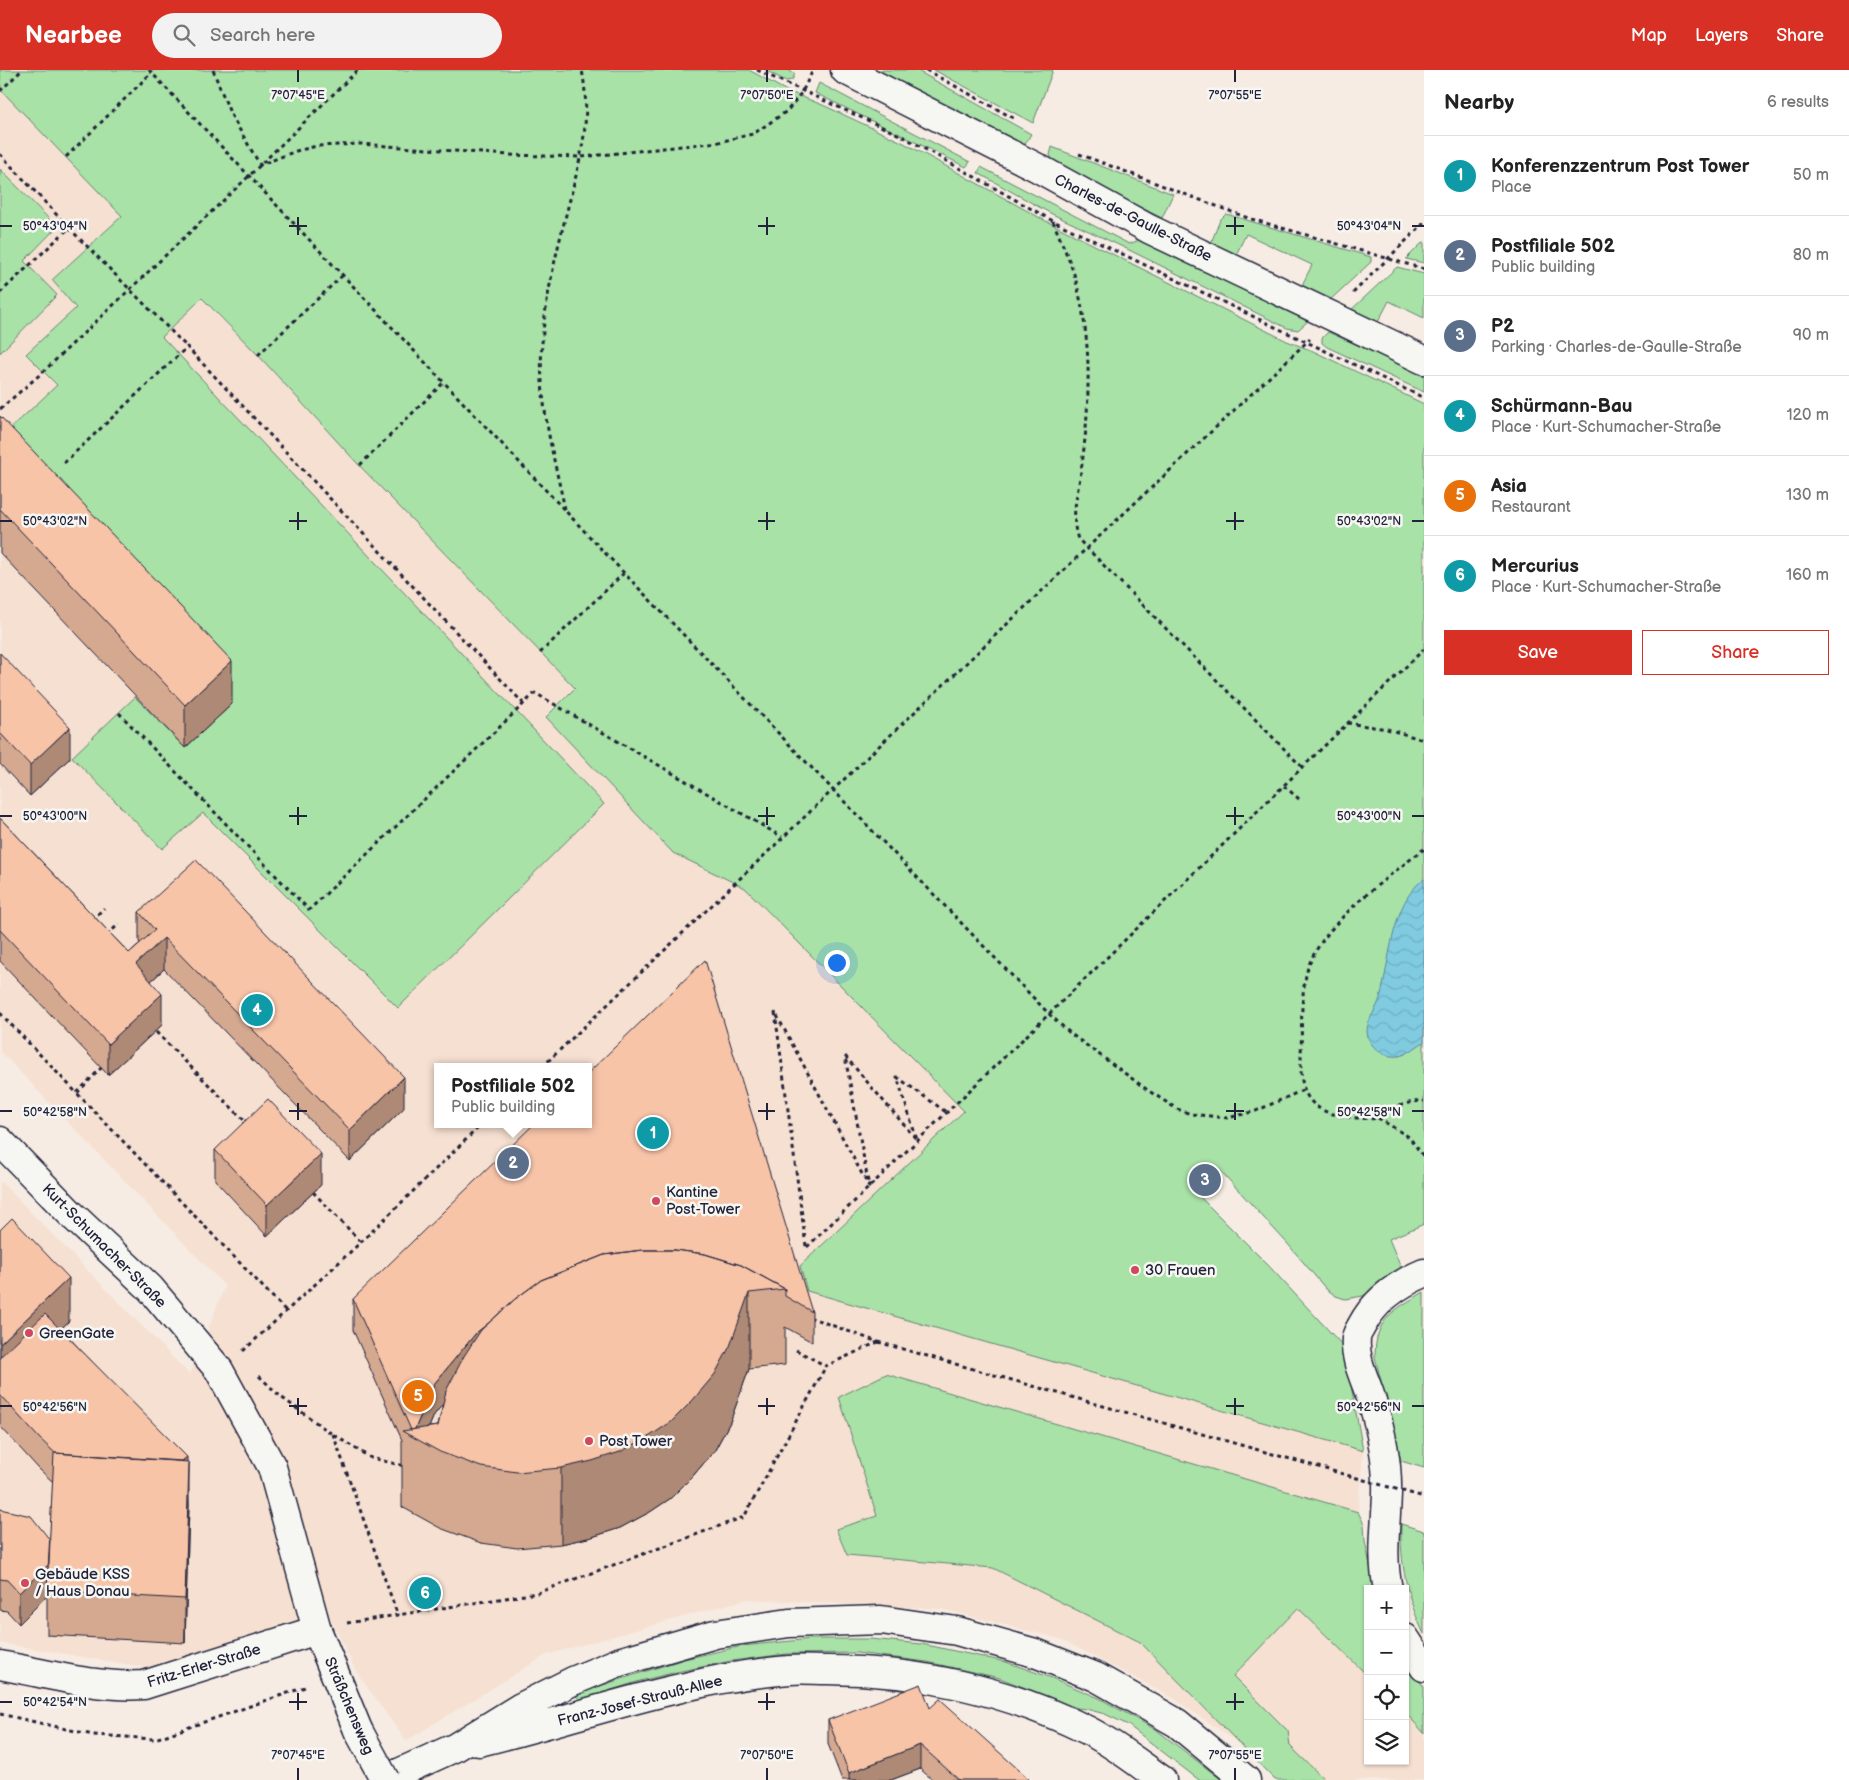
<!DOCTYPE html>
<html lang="en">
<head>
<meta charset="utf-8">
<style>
	body { margin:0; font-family:"Balsamiq Sans",sans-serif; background:#f2f2f2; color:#222 }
	.controls { position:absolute; right:15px; bottom:15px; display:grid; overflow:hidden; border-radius:0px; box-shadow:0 1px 4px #0004 }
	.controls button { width:45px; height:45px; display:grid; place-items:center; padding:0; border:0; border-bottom:1px solid #e0e0e0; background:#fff; color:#222; font:25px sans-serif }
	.you { position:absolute; left:836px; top:892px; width:18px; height:18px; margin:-12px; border:4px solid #fff; border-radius:50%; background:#1a73e8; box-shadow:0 0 0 8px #1a73e833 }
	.badge { display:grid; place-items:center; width:32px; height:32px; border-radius:50%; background:#d93025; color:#fff; font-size:16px; font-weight:700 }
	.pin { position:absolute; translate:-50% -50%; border:2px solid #fff; box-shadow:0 1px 5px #0006 }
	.popup { position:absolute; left:434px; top:993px; width:158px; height:65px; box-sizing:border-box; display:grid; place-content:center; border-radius:0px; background:#fff; filter:drop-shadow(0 1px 4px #0005); font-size:16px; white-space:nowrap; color:#767676 }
	.popup b { font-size:19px; color:#222 }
	.popup::after { content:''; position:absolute; left:50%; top:100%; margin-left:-10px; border:10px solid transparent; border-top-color:#fff }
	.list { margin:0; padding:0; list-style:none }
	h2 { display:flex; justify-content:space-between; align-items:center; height:65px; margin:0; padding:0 20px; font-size:21px }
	h2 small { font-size:16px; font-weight:400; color:#767676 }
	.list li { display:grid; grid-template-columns:32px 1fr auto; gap:15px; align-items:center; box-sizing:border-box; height:80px; padding:0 20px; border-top:1px solid #e0e0e0 }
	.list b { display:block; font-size:19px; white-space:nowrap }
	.list p { margin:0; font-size:16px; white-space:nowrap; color:#767676 }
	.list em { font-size:16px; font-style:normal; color:#767676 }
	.actions { display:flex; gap:10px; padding:15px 20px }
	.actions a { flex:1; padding:11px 0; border:1px solid #d93025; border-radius:0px; text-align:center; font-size:18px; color:#d93025 }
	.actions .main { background:#d93025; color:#fff }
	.icon { flex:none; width:28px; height:28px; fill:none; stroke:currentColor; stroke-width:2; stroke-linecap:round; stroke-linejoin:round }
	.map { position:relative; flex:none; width:1424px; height:1710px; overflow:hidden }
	header { display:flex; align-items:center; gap:30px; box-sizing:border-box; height:70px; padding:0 25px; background:#d93025; color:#fff }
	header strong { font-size:24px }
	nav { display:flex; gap:28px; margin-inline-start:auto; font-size:18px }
	.search { width:350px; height:45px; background:#f2f2f2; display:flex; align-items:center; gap:12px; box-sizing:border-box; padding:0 18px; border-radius:28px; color:#767676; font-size:19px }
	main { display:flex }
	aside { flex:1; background:#fff }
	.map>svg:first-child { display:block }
</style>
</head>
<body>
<header>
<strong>Nearbee</strong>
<div class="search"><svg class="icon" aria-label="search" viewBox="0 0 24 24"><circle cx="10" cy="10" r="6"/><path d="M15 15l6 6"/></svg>Search here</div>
<nav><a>Map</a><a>Layers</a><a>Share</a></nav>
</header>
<main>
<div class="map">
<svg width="1424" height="1710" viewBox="0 0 1424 1710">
	<defs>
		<pattern id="water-waves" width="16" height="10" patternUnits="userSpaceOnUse" patternTransform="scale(1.25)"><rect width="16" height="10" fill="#80cbe0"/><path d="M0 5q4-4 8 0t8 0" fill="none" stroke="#6eaec1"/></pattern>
	</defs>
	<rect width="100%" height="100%" fill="#f6ece3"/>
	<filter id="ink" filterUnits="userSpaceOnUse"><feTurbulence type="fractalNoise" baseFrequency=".02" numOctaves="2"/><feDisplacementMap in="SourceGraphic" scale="10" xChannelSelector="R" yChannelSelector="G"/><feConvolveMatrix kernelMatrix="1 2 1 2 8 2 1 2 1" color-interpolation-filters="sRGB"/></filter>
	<g filter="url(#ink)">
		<path fill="#f6e0d1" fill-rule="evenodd" d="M0,18L123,146L52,210L77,237L27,284L57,315L201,228L258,285L357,393L575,618L556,635L546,646L673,783L745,818L964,1041L800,1196L807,1221L1363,1381L1358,1442L1364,1454L1365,1471L1375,1519H1368V1691H1405V1592L1424,1617V1710H1275L1237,1672L1173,1628L1061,1569L942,1539L747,1529L546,1585L406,1671L357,1603L329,1545L156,1599L0,1573V1111L190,1305L225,1216L0,981ZM438,997H588V1054H438Z"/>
		<path fill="#a8e2a7" stroke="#658271" d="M0,0H749L785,20L825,36L904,73L1044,150L1287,271L1313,281L1424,334V1154L1389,1169L1402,1200L1363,1226L1345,1229L1336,1226L1326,1219L1287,1173L1217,1097L1193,1120L1267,1194L1344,1277L1363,1381L807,1221L800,1196L964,1041L745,818L673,783L546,647L575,618L357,393L258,285L202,228L162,267L604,734L398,938L203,743L162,779L72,687L135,627L185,678L8,361L57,315L26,284L76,238L52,210L122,146L1,20Z
			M765,0H788L795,4L792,10L786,11Z
			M870,0H916L1031,64L1024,76Z
			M934,0H1053L1033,53Z
			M819,13L970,92L966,97L815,23Z
			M1052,77L1173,124L1162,148L1055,95L1050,85Z
			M981,97L1129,174L1142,169L1308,251L1298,260L1287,258L1127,179L1050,143L978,103Z
			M0,99L57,157L24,191L57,225L0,283Z
			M1226,144L1371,187V192L1329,231L1300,219L1312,195L1246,164L1235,187L1211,173L1220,150Z
			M1424,171V193L1406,189Z
			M1397,197L1424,204V248L1389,231L1377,254L1350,241Z
			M1328,262L1424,304V322L1327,277L1322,273V268Z
			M1424,1222V1398L1401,1391L1375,1287C1375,1248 1394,1240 1424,1222Z
			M886,1304L1358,1442L1364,1454L1365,1471L1375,1519H1368V1606L1298,1538L1233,1606L1288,1661L1290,1676L1325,1710H1275L1140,1572L993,1498L847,1485L836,1459L877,1446L839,1327Z
			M1401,1454L1424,1461V1564C1407,1529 1400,1493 1401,1454Z
			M811,1569H870L922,1574L1006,1592L1052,1608L1099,1628L1158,1661L1222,1710H1199L1128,1655L1105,1644L1086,1639L1068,1637L1054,1629L1000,1608L927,1592L857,1583L787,1584L731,1591L681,1601L640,1611L580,1630L576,1626L578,1623L684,1589L742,1576Z
			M1405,1592L1424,1617V1663L1405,1642Z"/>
		<path fill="url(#water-waves)" stroke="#5a879e" d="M1424,809V972C1418,975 1412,981 1405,984C1388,992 1367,978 1367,960C1368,948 1377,939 1380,928C1390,893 1391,832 1424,809Z"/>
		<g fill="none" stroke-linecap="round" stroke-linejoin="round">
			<defs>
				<path id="street" d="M845,0L1036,97L1149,159L1424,290
					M1388,1519C1381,1487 1386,1456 1387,1424C1388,1394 1381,1360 1372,1331C1366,1311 1354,1290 1356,1269C1356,1264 1360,1259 1362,1255C1375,1230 1398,1214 1424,1203
					M1405,1568L1424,1597
					M0,1595C48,1604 96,1618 144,1615L317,1560"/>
				<path id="secondary" d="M0,1071L71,1144L150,1218L219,1300L272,1397L317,1560L358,1660
					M479,1672C547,1656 613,1633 681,1618C716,1609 753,1603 789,1600C801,1599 814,1600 827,1600C915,1600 1007,1620 1087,1660C1113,1673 1138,1693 1162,1710
					M383,1710L456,1677L521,1637L573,1611L619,1592L715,1564L789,1553L881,1550L957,1561L1035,1583L1096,1607L1177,1653L1246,1710"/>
			</defs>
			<use href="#street" stroke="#22223b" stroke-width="31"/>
			<use href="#secondary" stroke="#22223b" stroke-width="31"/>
			<path stroke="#22223b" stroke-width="3" stroke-dasharray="4 4" stroke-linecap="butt" d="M149,0L624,503L1049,944L1071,964L1149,1021L1177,1039L1191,1044L1228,1048L1256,1041L1303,1020
				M213,0L230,43L260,95L296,81L317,76L361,74L508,85L582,87L719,72L753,64L787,41L802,22L813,0
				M757,0L902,66L1053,151L1424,328
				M926,0L1015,49
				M0,21L22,0
				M0,84L69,158L0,223
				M1079,84L1248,148L1424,199
				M66,87L151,3
				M1053,151C1060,169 1068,186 1074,204C1084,239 1089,278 1088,314C1088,342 1085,373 1081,401C1078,423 1070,447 1078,469L1302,697
				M1353,223L1424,153
				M258,285L343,205
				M0,339L44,301L249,106L358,0
				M64,393L187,277L523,633
				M360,395L444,312
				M565,439C553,385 538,329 542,273C545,233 554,192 564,153C577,98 593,59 582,0
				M540,583L624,503
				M119,643L309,840L535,623L782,767
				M1347,653L1387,659L1424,670
				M1284,716L1299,729
				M1424,779C1388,807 1319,856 1307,901C1300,929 1302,959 1301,988C1300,1015 1304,1036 1333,1044C1343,1047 1368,1050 1378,1048C1384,1046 1389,1041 1395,1038C1404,1034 1414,1031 1424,1031
				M92,850L104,838
				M107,865L119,854
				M0,943L286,1241
				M156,962L248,1054
				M542,997L1087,478L1310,269
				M77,1023L102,997
				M1378,1048L1409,1067L1424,1087
				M313,1122L361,1172
				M806,1176L775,942L869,1117L845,986L917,1070L897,1007L946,1042
				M807,1177L1049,944L1424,579
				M796,1280L826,1296L878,1272L809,1247
				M243,1281L361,1172L482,1054
				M259,1306L281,1327L332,1364L371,1388L405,1396
				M333,1364L398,1546
				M347,1553L537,1523L744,1447L826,1296
				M0,1644L93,1665L155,1669L308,1616"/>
			<use href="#street" stroke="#f6f6f2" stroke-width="28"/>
			<use href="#secondary" stroke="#f6f6f2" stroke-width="28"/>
			<defs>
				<path id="secondary-bridge" d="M358,1660L385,1710"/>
			</defs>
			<use href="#secondary-bridge" stroke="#22223b" stroke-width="31" stroke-linecap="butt"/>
			<path stroke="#22223b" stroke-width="3" stroke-dasharray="4 4" stroke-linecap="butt" d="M69,158L187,277
				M878,1272L1424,1427"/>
			<use href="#secondary-bridge" stroke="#f6f6f2" stroke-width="28"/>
		</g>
		<path fill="#d4a990" stroke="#22223b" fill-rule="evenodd" d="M0,346L232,634L185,678L0,483Z
			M0,583L70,688L30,726L0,694Z
			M0,748L129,883L140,873L139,872V842L404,1038L350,1091L164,899L151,911L162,955L108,1005L0,891Z
			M588,1054L812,1242V1272L785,1257V1295L749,1299L730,1352L715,1380L692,1407L671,1428L650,1442L620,1458L592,1467L561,1474L517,1478L481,1473L440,1458L402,1437V1370L353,1260V1229ZM443,1334L438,1356L429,1357L434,1345Z
			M215,1080L321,1115L267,1166L215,1110Z
			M0,1160L69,1251L61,1259L187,1392L189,1435L185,1573L47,1565V1526L19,1554L7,1541L0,1540V1439L50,1470L53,1412L39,1399L0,1356Z
			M930,1638L1029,1710H933L920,1699L891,1710H842L828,1674V1650Z"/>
		<path fill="#ad8976" stroke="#22223b" d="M232,591V634L185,678V635Z
			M70,657V688L30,726V695Z
			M164,868V899L136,925V894Z
			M162,924V955L108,1005V974Z
			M404,1007V1038L350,1091V1060Z
			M321,1084V1115L267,1166V1135Z
			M69,1208V1251L0,1318V1274Z
			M749,1223V1299L730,1352L715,1380L692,1407L671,1428L650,1442L620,1458L592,1467L561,1474V1398Z
			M517,1231L476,1294L434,1345L423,1372L413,1364L434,1314L476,1263Z
			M187,1387V1417L169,1403Z
			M189,1392V1435L185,1573V1529Z
			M50,1493L51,1502L50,1524V1521H47V1526L19,1554V1523Z
			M920,1675V1699L891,1710H849V1703Z"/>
		<path fill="#f7c4a8" stroke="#22223b" d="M0,346L232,591L185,635L0,439Z
			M0,583L70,657L30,695L0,663Z
			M0,748L129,883L155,860L139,842L196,790L404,1007L350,1060L164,868L136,894L162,924L108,974L0,860Z
			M705,890L812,1242L785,1226V1219L741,1195L705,1184L675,1180H642L604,1185L541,1210L515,1229L491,1251L476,1263L434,1314L415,1359L411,1360L353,1229L534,1054H588V1003Z
			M268,1029L321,1084L267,1135L215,1080Z
			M12,1148L69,1208L0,1274V1160Z
			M642,1180H675L705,1184L741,1195L785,1219L749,1223L730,1276L715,1304L692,1331L671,1352L650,1366L620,1382L592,1391L561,1398L517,1402L481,1397L440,1382L402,1361L438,1356L446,1321L464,1286L481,1260L515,1229L541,1210L604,1185Z
			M45,1244L187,1387L182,1391L55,1383L39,1368L0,1325V1287Z
			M54,1383L189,1392L185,1529L47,1521Z
			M0,1439L31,1446L50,1470L49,1494L19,1523L7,1510L0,1509Z
			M921,1614L930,1638L940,1629L1029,1709L1028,1710H959L920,1675L849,1703L828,1650Z"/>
	</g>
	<path fill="none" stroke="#22223b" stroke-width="2" d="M298,0V12M767,0V12M1235,0V12M298,147V165M767,147V165M1235,147V165M0,156H12M289,156H307M758,156H775M1226,156H1244M1412,156H1424M298,442V460M767,442V460M1235,442V460M0,451H12M289,451H307M758,451H775M1226,451H1244M1412,451H1424M298,737V755M767,737V755M1235,737V755M0,746H12M289,746H307M758,746H775M1226,746H1244M1412,746H1424M298,1033V1050M767,1033V1050M1235,1033V1050M0,1041H12M289,1041H307M758,1041H775M1226,1041H1244M1412,1041H1424M298,1328V1345M767,1328V1345M1235,1328V1345M0,1336H12M289,1336H307M758,1336H775M1226,1336H1244M1412,1336H1424M298,1623V1640M767,1623V1640M1235,1623V1640M0,1632H12M289,1632H307M758,1632H775M1226,1632H1244M298,1698V1710M767,1698V1710M1235,1698V1710"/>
	<g fill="#d1495b" stroke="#f6f6f2" stroke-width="2">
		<circle cx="656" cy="1131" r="5"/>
		<circle cx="1135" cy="1200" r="5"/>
		<circle cx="29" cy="1263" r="5"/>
		<circle cx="589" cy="1371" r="5"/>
		<circle cx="25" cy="1513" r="5"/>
	</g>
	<g text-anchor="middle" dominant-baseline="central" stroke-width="5" stroke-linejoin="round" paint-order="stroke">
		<g font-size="15" fill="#22223b" stroke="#f6f6f2">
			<text transform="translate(1133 148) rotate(27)">Charles-de-Gaulle-Straße</text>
			<text transform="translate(104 1176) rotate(45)">Kurt-Schumacher-Straße</text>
			<text transform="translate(204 1596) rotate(-17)">Fritz-Erler-Straße</text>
			<text transform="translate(640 1631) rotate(-14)">Franz-Josef-Strauß-Allee</text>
			<text transform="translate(349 1636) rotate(67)">Sträßchensweg</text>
		</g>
		<g font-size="15" fill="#22223b" stroke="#f6f6f2" text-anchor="start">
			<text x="666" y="1122">Kantine<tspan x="666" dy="17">Post-Tower</tspan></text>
			<text x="1145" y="1200">30 Frauen</text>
			<text x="39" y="1263">GreenGate</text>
			<text x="599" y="1371">Post Tower</text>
			<text x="35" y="1504">Gebäude KSS<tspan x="35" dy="17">/ Haus Donau</tspan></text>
		</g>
	</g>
	<g font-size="12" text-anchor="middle" fill="#22223b" stroke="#f6f6f2" stroke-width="5" stroke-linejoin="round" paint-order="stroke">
		<text x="298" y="29">7°07'45"E</text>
		<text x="767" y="29">7°07'50"E</text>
		<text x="1235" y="29">7°07'55"E</text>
		<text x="55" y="160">50°43'04"N</text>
		<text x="1369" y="160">50°43'04"N</text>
		<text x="55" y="455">50°43'02"N</text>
		<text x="1369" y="455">50°43'02"N</text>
		<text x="55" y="750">50°43'00"N</text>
		<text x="1369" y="750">50°43'00"N</text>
		<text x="55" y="1046">50°42'58"N</text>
		<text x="1369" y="1046">50°42'58"N</text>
		<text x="55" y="1341">50°42'56"N</text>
		<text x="1369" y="1341">50°42'56"N</text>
		<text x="55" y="1636">50°42'54"N</text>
		<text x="298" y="1689">7°07'45"E</text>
		<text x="767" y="1689">7°07'50"E</text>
		<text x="1235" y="1689">7°07'55"E</text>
	</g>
</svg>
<div class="controls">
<button>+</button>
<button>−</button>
<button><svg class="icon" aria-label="locate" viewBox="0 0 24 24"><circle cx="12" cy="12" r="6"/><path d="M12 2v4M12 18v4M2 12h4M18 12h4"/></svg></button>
<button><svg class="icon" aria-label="layers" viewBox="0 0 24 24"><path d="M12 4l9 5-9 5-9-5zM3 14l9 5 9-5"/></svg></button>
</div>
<div class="you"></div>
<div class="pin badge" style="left:653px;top:1063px;background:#0f9aa8">1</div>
<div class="pin badge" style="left:513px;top:1093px;background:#5c6f8a">2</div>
<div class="popup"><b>Postfiliale 502</b>Public building</div>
<div class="pin badge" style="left:1205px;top:1110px;background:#5c6f8a">3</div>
<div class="pin badge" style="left:257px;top:940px;background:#0f9aa8">4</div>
<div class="pin badge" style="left:418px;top:1326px;background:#e8710a">5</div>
<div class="pin badge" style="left:425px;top:1523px;background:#0f9aa8">6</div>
</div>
<aside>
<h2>Nearby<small>6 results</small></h2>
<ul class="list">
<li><span class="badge" style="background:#0f9aa8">1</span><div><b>Konferenzzentrum Post Tower</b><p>Place</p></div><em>50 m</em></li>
<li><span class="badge" style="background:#5c6f8a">2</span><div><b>Postfiliale 502</b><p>Public building</p></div><em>80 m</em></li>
<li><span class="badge" style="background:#5c6f8a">3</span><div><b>P2</b><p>Parking · Charles-de-Gaulle-Straße</p></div><em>90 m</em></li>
<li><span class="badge" style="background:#0f9aa8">4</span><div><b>Schürmann-Bau</b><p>Place · Kurt-Schumacher-Straße</p></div><em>120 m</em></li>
<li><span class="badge" style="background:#e8710a">5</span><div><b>Asia</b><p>Restaurant</p></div><em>130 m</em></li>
<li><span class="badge" style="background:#0f9aa8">6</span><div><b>Mercurius</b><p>Place · Kurt-Schumacher-Straße</p></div><em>160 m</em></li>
</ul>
<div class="actions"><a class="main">Save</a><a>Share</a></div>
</aside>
</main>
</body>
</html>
